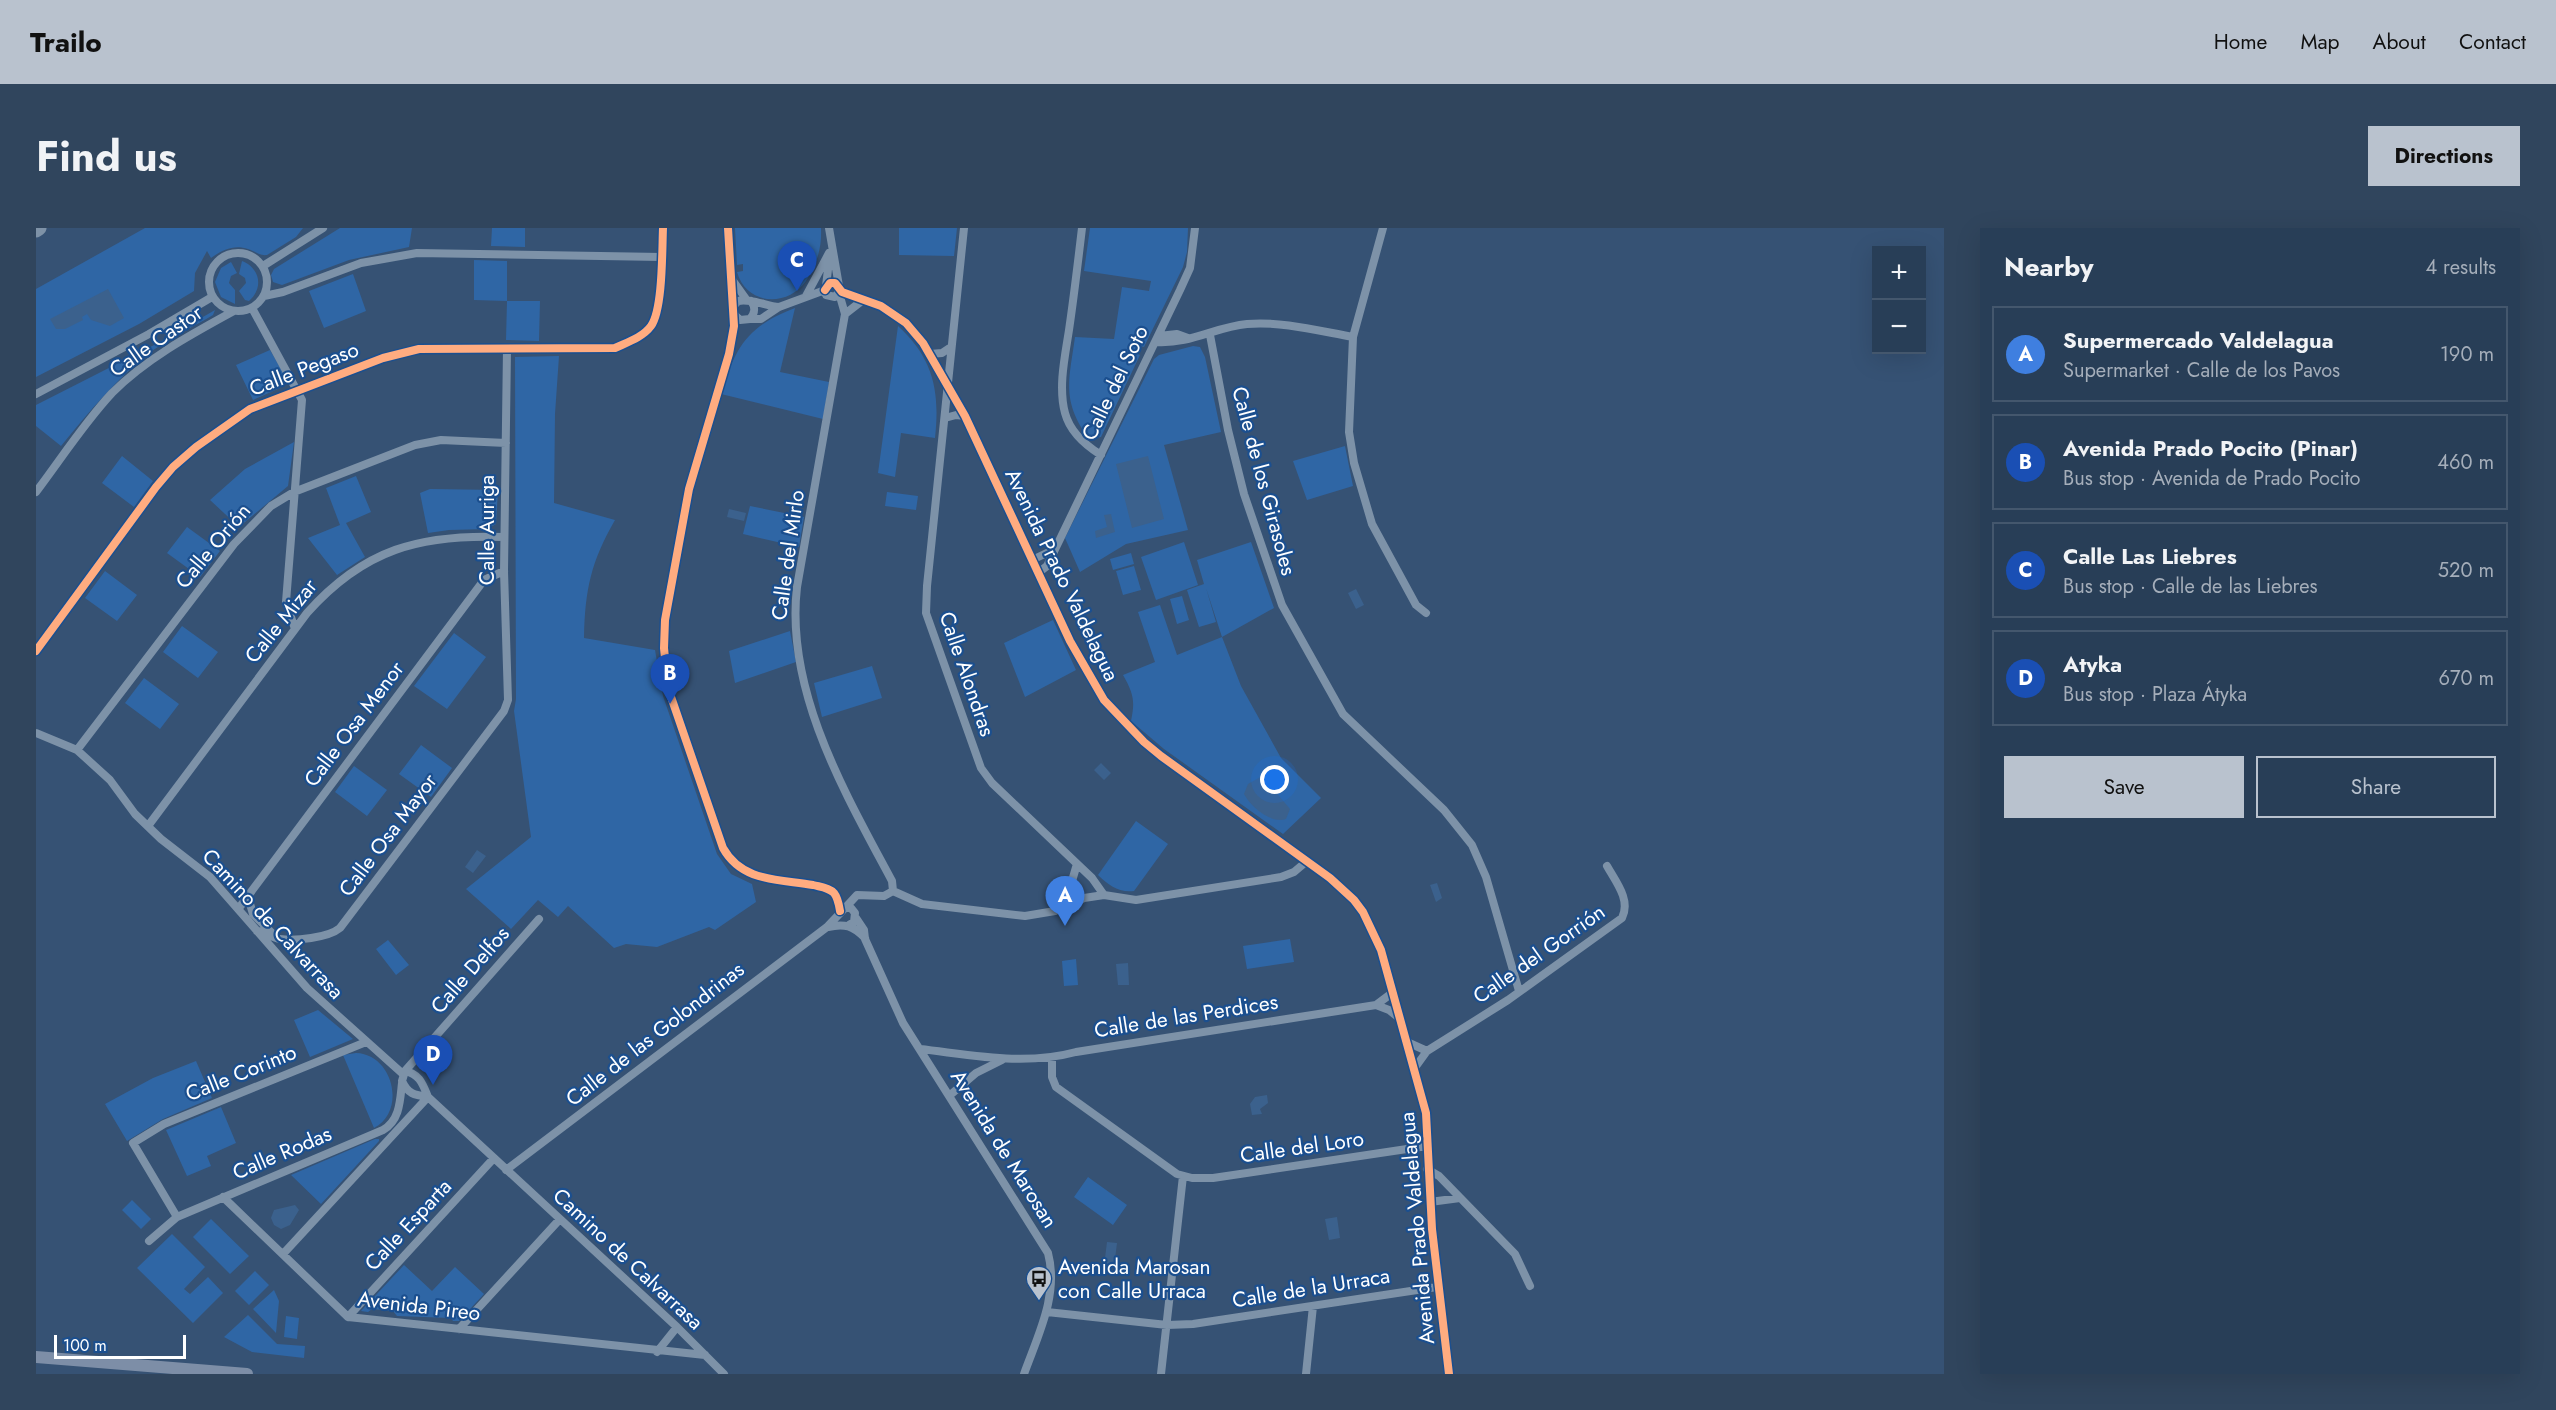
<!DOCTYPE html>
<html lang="en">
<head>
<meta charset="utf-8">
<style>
	body { margin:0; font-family:Jost,sans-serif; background:#30455d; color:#f1f3f6 }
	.controls { position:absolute; right:18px; top:18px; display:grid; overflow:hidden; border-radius:0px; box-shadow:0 6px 24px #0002 }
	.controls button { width:54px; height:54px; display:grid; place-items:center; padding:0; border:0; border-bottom:2px solid #44576d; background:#283e57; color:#f1f3f6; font:30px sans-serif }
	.scale { position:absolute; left:18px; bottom:15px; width:132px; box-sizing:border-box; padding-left:6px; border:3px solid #fff; border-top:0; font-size:16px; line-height:21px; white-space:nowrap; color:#fff; -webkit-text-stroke:4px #1b4f8f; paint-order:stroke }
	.you { position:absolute; left:1239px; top:552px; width:21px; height:21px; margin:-15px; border:4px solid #fff; border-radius:50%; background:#1a73e8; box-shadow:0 0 0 9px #1a73e833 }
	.badge { display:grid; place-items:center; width:39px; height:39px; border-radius:50%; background:#b9c2ce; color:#fff; font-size:20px; font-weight:700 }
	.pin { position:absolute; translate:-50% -50px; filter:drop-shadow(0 2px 3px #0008) }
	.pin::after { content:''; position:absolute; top:32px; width:21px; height:18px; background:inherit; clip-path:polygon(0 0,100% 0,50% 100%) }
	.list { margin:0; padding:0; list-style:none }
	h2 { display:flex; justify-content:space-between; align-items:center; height:78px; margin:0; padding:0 24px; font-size:26px }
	h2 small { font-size:20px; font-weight:400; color:#a5aeba }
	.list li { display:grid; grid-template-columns:39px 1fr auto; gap:18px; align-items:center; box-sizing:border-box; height:96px; margin:0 12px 12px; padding:0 12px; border:2px solid #44576d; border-radius:0px }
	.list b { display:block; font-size:22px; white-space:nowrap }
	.list p { margin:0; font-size:20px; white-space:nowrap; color:#a5aeba }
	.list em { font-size:20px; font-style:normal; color:#a5aeba }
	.actions { display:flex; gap:12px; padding:18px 24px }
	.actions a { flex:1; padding:14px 0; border:2px solid #b9c2ce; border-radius:0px; text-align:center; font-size:21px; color:#b9c2ce }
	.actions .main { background:#b9c2ce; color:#111 }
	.map { position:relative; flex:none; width:1908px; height:1146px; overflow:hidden; border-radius:0px }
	header { display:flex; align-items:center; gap:36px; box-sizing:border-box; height:84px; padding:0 30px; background:#b9c2ce; color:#111 }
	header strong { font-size:28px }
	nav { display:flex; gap:33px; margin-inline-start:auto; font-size:21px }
	.intro { display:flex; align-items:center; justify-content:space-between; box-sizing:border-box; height:144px; padding:0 36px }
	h1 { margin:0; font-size:42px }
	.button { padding:15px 27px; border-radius:0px; background:#b9c2ce; color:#111; font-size:21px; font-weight:700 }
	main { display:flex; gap:36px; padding:0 36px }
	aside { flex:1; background:#283e57; border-radius:0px; box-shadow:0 6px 24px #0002 }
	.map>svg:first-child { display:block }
</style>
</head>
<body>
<header>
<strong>Trailo</strong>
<nav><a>Home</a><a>Map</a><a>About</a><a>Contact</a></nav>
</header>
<div class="intro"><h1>Find us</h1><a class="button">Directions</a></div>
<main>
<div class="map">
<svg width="1908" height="1146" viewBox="0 0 1908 1146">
	<rect width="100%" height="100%" fill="#365274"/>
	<path fill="#2f66a5" d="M109,0H267L260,9L231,27C223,28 219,23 212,21C198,16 186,22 175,30L171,23L159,45L158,63L103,96L0,149V61Z
		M304,0H376L373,19L313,32L246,57L237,54L235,47L238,41Z
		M456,0H489V19L455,18Z
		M699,0H785C786,19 781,37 770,53C751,80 710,77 701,44L707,43V36L701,37Z
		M863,0H921L918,28L863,27Z
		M1054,0H1152L1151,24L1147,39L1108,119L1101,117L1098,124L1104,127L1065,209L1053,211C1025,172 1033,153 1039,109L1078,111L1086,59L1113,63L1115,53L1048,43Z
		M438,32L471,33V73H504L503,113L470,112L471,73L438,72Z
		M206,33C224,40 228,60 213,73L209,72L203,63L210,55L209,50L203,46Z
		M195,34L201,45L195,48L193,55L199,62V76L185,69L179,54L185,40Z
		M317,46L330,83L288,100L273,63Z
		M759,80L744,144L793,154L787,191L685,166C699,120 711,98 759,80Z
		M179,82L177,87C157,99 135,109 116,123C81,150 53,184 25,218L0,198V177L122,115Z
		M862,98C898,131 904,164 899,210L865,205L859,249L842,245Z
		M1157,118L1164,119L1169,129L1185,204L1128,217L1152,302L1090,316L1044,344L1029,310L1118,131L1123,127Z
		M234,122L248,146V155L244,160L217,172L200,137Z
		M523,128L519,186L518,275L579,292C555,334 549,361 548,410L619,422L627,468L681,626L695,646L716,656L720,674L679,702L673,699L621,719L590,716L578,720L532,678L522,689L502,672L475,701L430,661L495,609L478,483L480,471L479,129Z
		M258,214L252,258L203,299L174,272L209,241Z
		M1309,218L1317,258L1271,272L1257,233Z
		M86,228L117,253L98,279L66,255Z
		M320,248L335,284L310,295L329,329L301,347L272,310L304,297L290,260Z
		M394,261L462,262L460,296L451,301L413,302L392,305L384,265Z
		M851,264L882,268L880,282L849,278Z
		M714,278L768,289L763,319L707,306Z
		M151,299L184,323L164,349L131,325Z
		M1148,314L1162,357L1120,372L1105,329Z
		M1215,314L1238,380L1186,409L1205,458L1245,530L1285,570L1247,606L1128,521L1095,493C1099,474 1098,466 1087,447L1119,434L1102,384L1124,377L1141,427L1186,409L1170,360L1180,394L1163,399L1151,362L1168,356L1161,332Z
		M1095,325L1098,336L1077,342L1074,331Z
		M1098,338L1105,362L1087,367L1080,343Z
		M69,343L101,367L81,393L49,370Z
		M1146,368L1153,392L1141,396L1134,371Z
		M1017,392L1040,442L989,469L968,415Z
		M146,398L182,424L162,450L127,424Z
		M754,403L760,434L699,455L693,423Z
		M418,405L450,429L411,481L378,458Z
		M836,438L846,470L786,489L778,455Z
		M108,450L143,476L124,501L89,475Z
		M385,517L416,540L395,569L363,546Z
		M318,538L351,562L331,588L299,564Z
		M1100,593L1132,616L1098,663C1083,665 1072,657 1062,647Z
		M1254,711L1258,734L1211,741L1207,718Z
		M352,712L373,737L360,747L340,721Z
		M1040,731L1042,757L1028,758L1026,733Z
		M282,782L317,811L274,829L258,792Z
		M320,825C357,826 371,883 338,900L307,827Z
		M160,833L176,870L127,891L91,913L69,876L117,850Z
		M185,879L200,915L171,928L175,938L151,948L130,902Z
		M339,911H343V913L285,976L255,947Z
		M1052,949L1091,977L1077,997L1038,969Z
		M96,972L115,991L105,1001L86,982Z
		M175,991L213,1028L194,1046L157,1009Z
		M136,1006L169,1039L148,1061L154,1066L172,1049L187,1065L157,1095L101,1040Z
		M368,1037L396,1063L419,1039L448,1066L423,1093H417L415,1090L361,1088L357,1083L336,1081L332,1084L325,1083Z
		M219,1043L233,1057L213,1077L199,1063Z
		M238,1062L243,1073L240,1105L217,1081Z
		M212,1087L241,1116L269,1118L268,1130L216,1124L188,1109Z
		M250,1088L263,1090L261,1111L248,1109Z"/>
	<path fill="#3b618d" d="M72,61L88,90L74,98L55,92L51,86L46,89L47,92L29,101H20L14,91Z
		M1112,228L1128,291L1096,300L1080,236Z
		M693,281L710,285L708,293L691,289Z
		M1075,286L1079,304L1060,310L1059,303L1071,299L1068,287Z
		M1320,361L1328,377L1320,381L1312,365Z
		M1065,535L1075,545L1068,552L1058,542Z
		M1228,547L1232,549L1233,556L1254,581L1250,591C1235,596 1215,579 1208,566L1212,556Z
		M441,622L450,628L437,645L429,639Z
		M1401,655L1406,670L1400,674L1394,657Z
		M1092,735L1093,757H1082L1080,736Z
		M1231,867L1232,875L1224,881L1226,886L1216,887L1214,876L1219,869Z
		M259,977L263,982L254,997L245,1001L238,997L235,990L238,982Z
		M1301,989L1304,1010L1293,1012L1289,991Z
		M1071,1014L1081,1015L1078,1039L1068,1038Z"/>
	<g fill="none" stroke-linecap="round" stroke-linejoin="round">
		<path stroke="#7d92a8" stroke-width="8" d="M692,0L698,98L693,126L653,261L629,392L628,420L632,460L687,620C706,654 742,651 777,657C784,659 792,659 798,665C802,670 803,677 804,683
			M793,0L803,58
			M928,0L891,358L890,385L945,540L956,555L1056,650L1068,667
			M1046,0C1042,34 1038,68 1033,102C1029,128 1022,159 1029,185C1034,204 1049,217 1065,227
			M1347,0L1317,109L1313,204L1318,235L1336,296L1380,377L1390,385
			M173 54a29 29 0 1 1 58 0a29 29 0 1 1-58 0Z
			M227,38L287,0
			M695,50L710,71
			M790,58L793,33
			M789,62L794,55H799L806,64L845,78L870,95L887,115L929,188L1034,413L1068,472L1108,514L1125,528L1294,650L1318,672L1327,684L1345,722L1390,885L1396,1001L1413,1146
			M789,62L790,67L799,69L804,62
			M803,65L809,86L761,359C749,463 809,565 856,653L857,663
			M228,68L247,64L325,35L381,25L626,29
			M770,68L793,25
			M697,79L702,73C715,70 730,78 743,79
			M216,80L266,172L250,374L259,401
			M697,85L704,92L714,91C719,85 720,80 715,73
			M809,86L827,72
			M714,91H725L743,79L789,62
			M1174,107L1192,202L1208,266L1246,377L1307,486L1408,582L1436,617L1450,649L1483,763
			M1123,108L1141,106L1152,110
			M1120,114C1155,116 1179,99 1211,96C1246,93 1283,103 1317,109
			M894,126L906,125L915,119
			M0,166L113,106L176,69
			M909,190L920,187L929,188
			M0,264C25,231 48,195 76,165C111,130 156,106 198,83
			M996,332L1017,322
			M1002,345L1011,338L1144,62L1154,40L1159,0
			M0,423L120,259L137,239L160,219L214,181L347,130L383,121L579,120C592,114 607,109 615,98C627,81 626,22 627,0
			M0,505L41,522L74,552L99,586L125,611L174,649L271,760L367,846
			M41,522L198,316L235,278L258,264L379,217L405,212L470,215
			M112,598L271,385C328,321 384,306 468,309
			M857,663L886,676L989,688L1019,683L1048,670L1068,667L1100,672L1245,649L1258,644L1271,633
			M212,669L217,686L236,705
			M203,680L448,352L468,343
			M809,680L821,667L848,668L857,663
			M1028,680L1041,636
			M820,690L828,702L829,711L867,795L1012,1025C1023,1067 1002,1107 988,1146
			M792,699C809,695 817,698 829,710
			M221,703C230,703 235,710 244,711C259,713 292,710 304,700L468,483L472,472L468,343L471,120
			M1340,777L1353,782L1363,790
			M1371,814L1391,823
			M884,821C937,827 988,838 1040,824L1340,777L1356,765
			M1016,830V849L1020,859L1141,946L1156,950H1177L1391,918
			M1378,841L1391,823L1472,772L1586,690C1595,672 1580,654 1571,638
			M369,843L503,691
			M913,868L940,845L966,832
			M392,869C378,867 372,866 366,853L369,843C384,846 387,857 392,869L641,1099L688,1146
			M1391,941L1403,948L1479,1026L1494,1058
			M470,942L791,699L809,680H815L819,685L818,694L813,697
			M187,969L312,1089L669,1127
			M1394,974L1424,970
			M141,989L97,915L128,896L330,814
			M113,1013L141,989L347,902C364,892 364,873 366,855
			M247,1026L392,869
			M1011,1084L1131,1097L1157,1096L1401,1059
			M312,1089L458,930
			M423,1101L524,991
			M621,1124L641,1099
			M1125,1146L1147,948
			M1270,1146L1277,1078"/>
		<path stroke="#7d8ea7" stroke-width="12" d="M0,1129L211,1146"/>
		<path stroke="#7e92a7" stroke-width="15" d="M0,2L3,0"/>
		<defs>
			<path id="cycleway" d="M692,0L698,98L693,126L653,261L629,392L628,420L632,460L687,620C706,654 742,651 777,657C784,659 792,659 798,665C802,670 803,677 804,683
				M789,62L794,55H799L806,64L845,78L870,95L887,115L929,188L1034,413L1068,472L1108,514L1125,528L1294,650L1318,672L1327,684L1345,722L1390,885L1396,1001L1413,1146
				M0,423L120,259L137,239L160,219L214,181L347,130L383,121L579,120C592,114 607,109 615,98C627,81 626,22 627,0"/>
		</defs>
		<use href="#cycleway" stroke="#1b4f8f" stroke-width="11"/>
		<use href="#cycleway" stroke="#ffac80" stroke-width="8"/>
	</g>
	<defs>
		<symbol id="bus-pin" viewBox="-11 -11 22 30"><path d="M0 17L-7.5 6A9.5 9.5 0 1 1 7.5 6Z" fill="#b9c2ce" stroke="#1b4f8f"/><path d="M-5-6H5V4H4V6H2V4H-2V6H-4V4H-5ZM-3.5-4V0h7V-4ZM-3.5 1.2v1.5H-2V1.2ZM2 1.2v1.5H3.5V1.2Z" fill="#111"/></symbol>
	</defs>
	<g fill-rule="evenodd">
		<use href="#bus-pin" x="988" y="1036" width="30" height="40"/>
	</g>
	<g text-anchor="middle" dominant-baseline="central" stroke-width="4.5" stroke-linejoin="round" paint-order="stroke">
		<g font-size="21" fill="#fff" stroke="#1b4f8f">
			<text transform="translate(120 113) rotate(-35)">Calle Castor</text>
			<text transform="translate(268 141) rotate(-21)">Calle Pegaso</text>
			<text transform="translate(1079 155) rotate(-64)">Calle del Soto</text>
			<text transform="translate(1228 253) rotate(75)">Calle de los Girasoles</text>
			<text transform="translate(451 302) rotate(-90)">Calle Auriga</text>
			<text transform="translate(177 318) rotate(-50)">Calle Orión</text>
			<text transform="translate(752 327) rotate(-82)">Calle del Mirlo</text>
			<text transform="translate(1026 347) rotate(64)">Avenida Prado Valdelagua</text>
			<text transform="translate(245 393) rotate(-51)">Calle Mizar</text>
			<text transform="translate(931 446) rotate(71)">Calle Alondras</text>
			<text transform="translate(318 496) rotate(-53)">Calle Osa Menor</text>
			<text transform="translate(352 607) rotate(-53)">Calle Osa Mayor</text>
			<text transform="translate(237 696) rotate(47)">Camino de Calvarrasa</text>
			<text transform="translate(1503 726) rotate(-35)">Calle del Gorrión</text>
			<text transform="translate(434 742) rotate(-49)">Calle Delfos</text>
			<text transform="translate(1150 788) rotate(-9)">Calle de las Perdices</text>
			<text transform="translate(619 806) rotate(-38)">Calle de las Golondrinas</text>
			<text transform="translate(205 845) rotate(-22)">Calle Corinto</text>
			<text transform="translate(1266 919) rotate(-8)">Calle del Loro</text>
			<text transform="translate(968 921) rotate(58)">Avenida de Marosan</text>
			<text transform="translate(246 925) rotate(-23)">Calle Rodas</text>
			<text transform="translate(372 997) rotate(-47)">Calle Esparta</text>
			<text transform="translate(1381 1000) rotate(-95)">Avenida Prado Valdelagua</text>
			<text transform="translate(592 1031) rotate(43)">Camino de Calvarrasa</text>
			<text transform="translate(1275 1060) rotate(-9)">Calle de la Urraca</text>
			<text transform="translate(383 1078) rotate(7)">Avenida Pireo</text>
		</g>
		<g font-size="21" fill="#fff" stroke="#1b4f8f" text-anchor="start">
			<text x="1022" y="1039">Avenida Marosan<tspan x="1022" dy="24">con Calle Urraca</tspan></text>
		</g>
	</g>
</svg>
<div class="controls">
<button>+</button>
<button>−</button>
</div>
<div class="scale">100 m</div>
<div class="you"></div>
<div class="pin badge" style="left:1029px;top:698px;background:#3f7fe0">A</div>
<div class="pin badge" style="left:634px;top:476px;background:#1a4fb4">B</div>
<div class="pin badge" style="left:761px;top:63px;background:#1a4fb4">C</div>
<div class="pin badge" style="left:397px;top:857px;background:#1a4fb4">D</div>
</div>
<aside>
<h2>Nearby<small>4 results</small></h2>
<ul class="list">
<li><span class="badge" style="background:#3f7fe0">A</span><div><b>Supermercado Valdelagua</b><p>Supermarket · Calle de los Pavos</p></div><em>190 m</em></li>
<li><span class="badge" style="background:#1a4fb4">B</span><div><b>Avenida Prado Pocito (Pinar)</b><p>Bus stop · Avenida de Prado Pocito</p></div><em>460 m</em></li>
<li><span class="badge" style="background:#1a4fb4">C</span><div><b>Calle Las Liebres</b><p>Bus stop · Calle de las Liebres</p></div><em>520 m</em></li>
<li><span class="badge" style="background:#1a4fb4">D</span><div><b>Atyka</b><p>Bus stop · Plaza Átyka</p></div><em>670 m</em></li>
</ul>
<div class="actions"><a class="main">Save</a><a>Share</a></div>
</aside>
</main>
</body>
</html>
